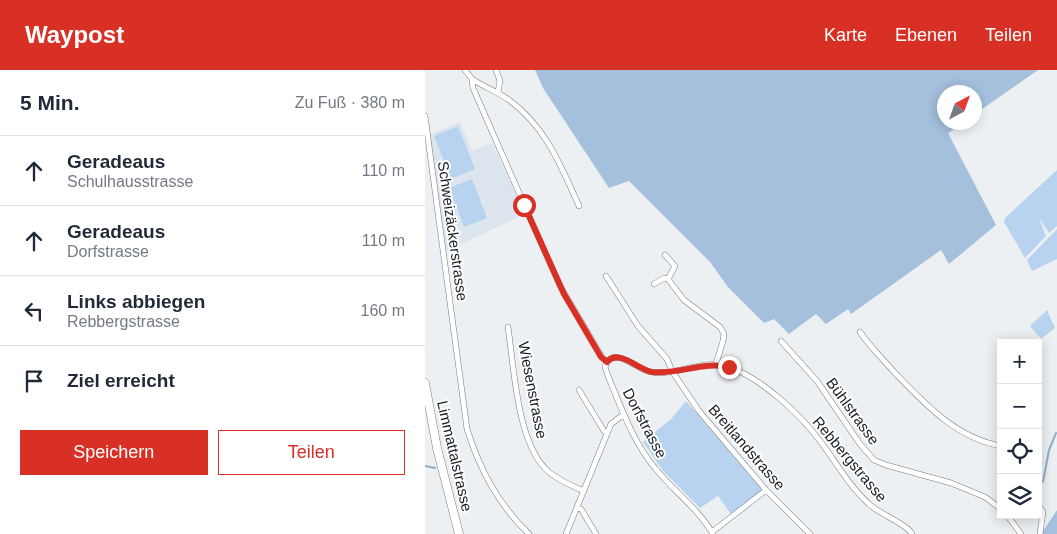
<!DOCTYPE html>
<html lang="de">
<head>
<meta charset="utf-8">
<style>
	body { margin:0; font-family:Arial,sans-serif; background:#f6f6f7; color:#1f2937 }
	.controls { position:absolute; right:15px; bottom:15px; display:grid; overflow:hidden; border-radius:0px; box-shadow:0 2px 12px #0003 }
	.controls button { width:45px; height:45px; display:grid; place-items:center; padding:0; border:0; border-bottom:1px solid #e0e1e3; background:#fff; color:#1f2937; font:25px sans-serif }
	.compass { position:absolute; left:512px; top:15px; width:45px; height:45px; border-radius:50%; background:#fff; box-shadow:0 2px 12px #0003; rotate:41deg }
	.stop { position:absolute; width:15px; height:15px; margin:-11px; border:4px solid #d93025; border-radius:50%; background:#fff }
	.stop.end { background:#d93025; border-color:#fff; box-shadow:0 1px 5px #0008 }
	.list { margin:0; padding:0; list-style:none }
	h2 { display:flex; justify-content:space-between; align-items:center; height:65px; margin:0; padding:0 20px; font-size:21px }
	h2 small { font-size:16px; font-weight:400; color:#747a83 }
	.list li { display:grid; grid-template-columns:32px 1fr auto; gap:15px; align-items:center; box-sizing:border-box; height:70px; padding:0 20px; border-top:1px solid #e0e1e3 }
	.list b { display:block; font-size:19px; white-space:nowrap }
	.list p { margin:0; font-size:16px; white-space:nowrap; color:#747a83 }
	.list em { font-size:16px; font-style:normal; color:#747a83 }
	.actions { display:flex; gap:10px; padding:15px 20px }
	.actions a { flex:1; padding:11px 0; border:1px solid #d93025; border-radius:0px; text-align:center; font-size:18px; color:#d93025 }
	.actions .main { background:#d93025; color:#fff }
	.icon { flex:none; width:28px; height:28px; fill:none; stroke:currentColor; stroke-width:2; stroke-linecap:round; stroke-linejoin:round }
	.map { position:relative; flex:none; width:632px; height:464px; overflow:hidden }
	header { display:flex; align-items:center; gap:30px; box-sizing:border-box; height:70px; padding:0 25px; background:#d93025; color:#fff }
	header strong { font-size:24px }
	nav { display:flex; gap:28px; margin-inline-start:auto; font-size:18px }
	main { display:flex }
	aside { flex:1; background:#fff }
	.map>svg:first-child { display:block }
</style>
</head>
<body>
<header>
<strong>Waypost</strong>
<nav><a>Karte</a><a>Ebenen</a><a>Teilen</a></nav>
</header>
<main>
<aside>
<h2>5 Min.<small>Zu Fuß · 380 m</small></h2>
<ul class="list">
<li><svg class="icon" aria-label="ahead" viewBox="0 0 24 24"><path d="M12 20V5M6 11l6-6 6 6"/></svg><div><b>Geradeaus</b><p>Schulhausstrasse</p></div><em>110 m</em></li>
<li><svg class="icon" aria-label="ahead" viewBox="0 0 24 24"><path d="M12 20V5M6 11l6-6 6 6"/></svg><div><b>Geradeaus</b><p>Dorfstrasse</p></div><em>110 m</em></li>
<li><svg class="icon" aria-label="left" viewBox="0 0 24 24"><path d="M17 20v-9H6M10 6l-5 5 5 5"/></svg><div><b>Links abbiegen</b><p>Rebbergstrasse</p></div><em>160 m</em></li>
<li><svg class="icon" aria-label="arrive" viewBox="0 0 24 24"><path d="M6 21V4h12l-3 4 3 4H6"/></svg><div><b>Ziel erreicht</b></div></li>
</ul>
<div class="actions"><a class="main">Speichern</a><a>Teilen</a></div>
</aside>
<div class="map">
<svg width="632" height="464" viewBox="0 0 632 464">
	<rect width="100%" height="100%" fill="#edf0f3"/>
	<path fill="#dce4ed" d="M35,52L47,81L67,73L100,144L19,182L3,65Z"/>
	<path fill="#b8d3ef" d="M33,56L50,99L26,109L9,66Z
		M632,100V156L624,163L614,148L621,166L600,188L579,152L580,148Z
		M47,109L62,148L39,157L24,118Z
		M632,159V189L607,201L602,190Z
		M622,240L630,258L616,269L605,256Z
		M261,331L337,420L306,444L293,426L275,438L238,401L218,372L246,349Z"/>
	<path fill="#a5c0dd" d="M110,0H613L550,44V22H520V52L538,53L523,63L571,155L524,194L516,180L426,244L423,239L401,254L391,244L364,264L349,249L339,253L303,217L285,192L204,111L184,118L118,18Z
		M632,440V464H616Z"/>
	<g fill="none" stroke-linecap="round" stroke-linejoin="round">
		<path stroke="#93aeca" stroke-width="2" d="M0,396L10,398
			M618,412L624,380L631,363"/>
		<defs>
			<path id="minor" d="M40,0L47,9L48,18L135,216L177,287L182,292
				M71,0L75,11L73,22
				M47,9C59,17 73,22 84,30C121,57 136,96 154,136
				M0,46L42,359C55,400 73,434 104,464
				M240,185L250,196L243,209
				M181,206L213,256L242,289L247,301L274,341L341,420L385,464
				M229,214L239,208L243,209L259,230L295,257L299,264L298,271L291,294
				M83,257C89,297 92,377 125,403C135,411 147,416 159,421
				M435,262C445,277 458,289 470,303C500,334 531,368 576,376
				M356,271L392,311L435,374L449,390L461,395L526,413L560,427L576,439
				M182,292C193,278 212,300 226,302C253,306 278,288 304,297C336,308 375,344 395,371C411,392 424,416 444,434C454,444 482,454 487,464
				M182,292L180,297L183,306C196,337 208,372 230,398C248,421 273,438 288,464
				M154,320L179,361L182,363
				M613,434L618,442L615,464
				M152,438L156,439L171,464
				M582,445L596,464
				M287,462L341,420
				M141,464L186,354L199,344"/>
			<path id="secondary" d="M0,313L12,378L34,464"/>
		</defs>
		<use href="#minor" stroke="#777a7c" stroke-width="6"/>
		<use href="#secondary" stroke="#777a7c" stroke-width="9"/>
		<use href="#minor" stroke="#fff" stroke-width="5"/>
		<use href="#secondary" stroke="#fff" stroke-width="8"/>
	</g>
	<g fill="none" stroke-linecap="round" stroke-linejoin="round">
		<path stroke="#d93025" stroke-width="6" d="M99,135L139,224L176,287L182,292C193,278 214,300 227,302C254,305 278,291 304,297"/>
	</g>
	<g text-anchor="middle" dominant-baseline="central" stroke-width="4" stroke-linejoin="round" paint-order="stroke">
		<g font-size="15" fill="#1b1c1d" stroke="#fbfdff">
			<text transform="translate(28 161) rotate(82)">Schweizäckerstrasse</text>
			<text transform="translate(108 320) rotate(79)">Wiesenstrasse</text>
			<text transform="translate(428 341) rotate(54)">Bühlstrasse</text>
			<text transform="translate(220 353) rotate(62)">Dorfstrasse</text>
			<text transform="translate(322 377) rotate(49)">Breitlandstrasse</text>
			<text transform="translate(30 386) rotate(77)">Limmattalstrasse</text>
			<text transform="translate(425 389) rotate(50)">Rebbergstrasse</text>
		</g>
	</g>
</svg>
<div class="controls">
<button>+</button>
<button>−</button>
<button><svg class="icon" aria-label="locate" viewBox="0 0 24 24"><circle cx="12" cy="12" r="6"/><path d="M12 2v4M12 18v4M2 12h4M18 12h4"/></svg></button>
<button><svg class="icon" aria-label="layers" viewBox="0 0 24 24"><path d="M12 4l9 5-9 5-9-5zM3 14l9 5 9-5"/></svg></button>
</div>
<svg class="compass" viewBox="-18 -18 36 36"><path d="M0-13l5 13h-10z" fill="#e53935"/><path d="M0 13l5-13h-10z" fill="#747a83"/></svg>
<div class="stop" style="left:99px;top:135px"></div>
<div class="stop end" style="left:304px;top:297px"></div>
</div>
</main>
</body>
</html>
